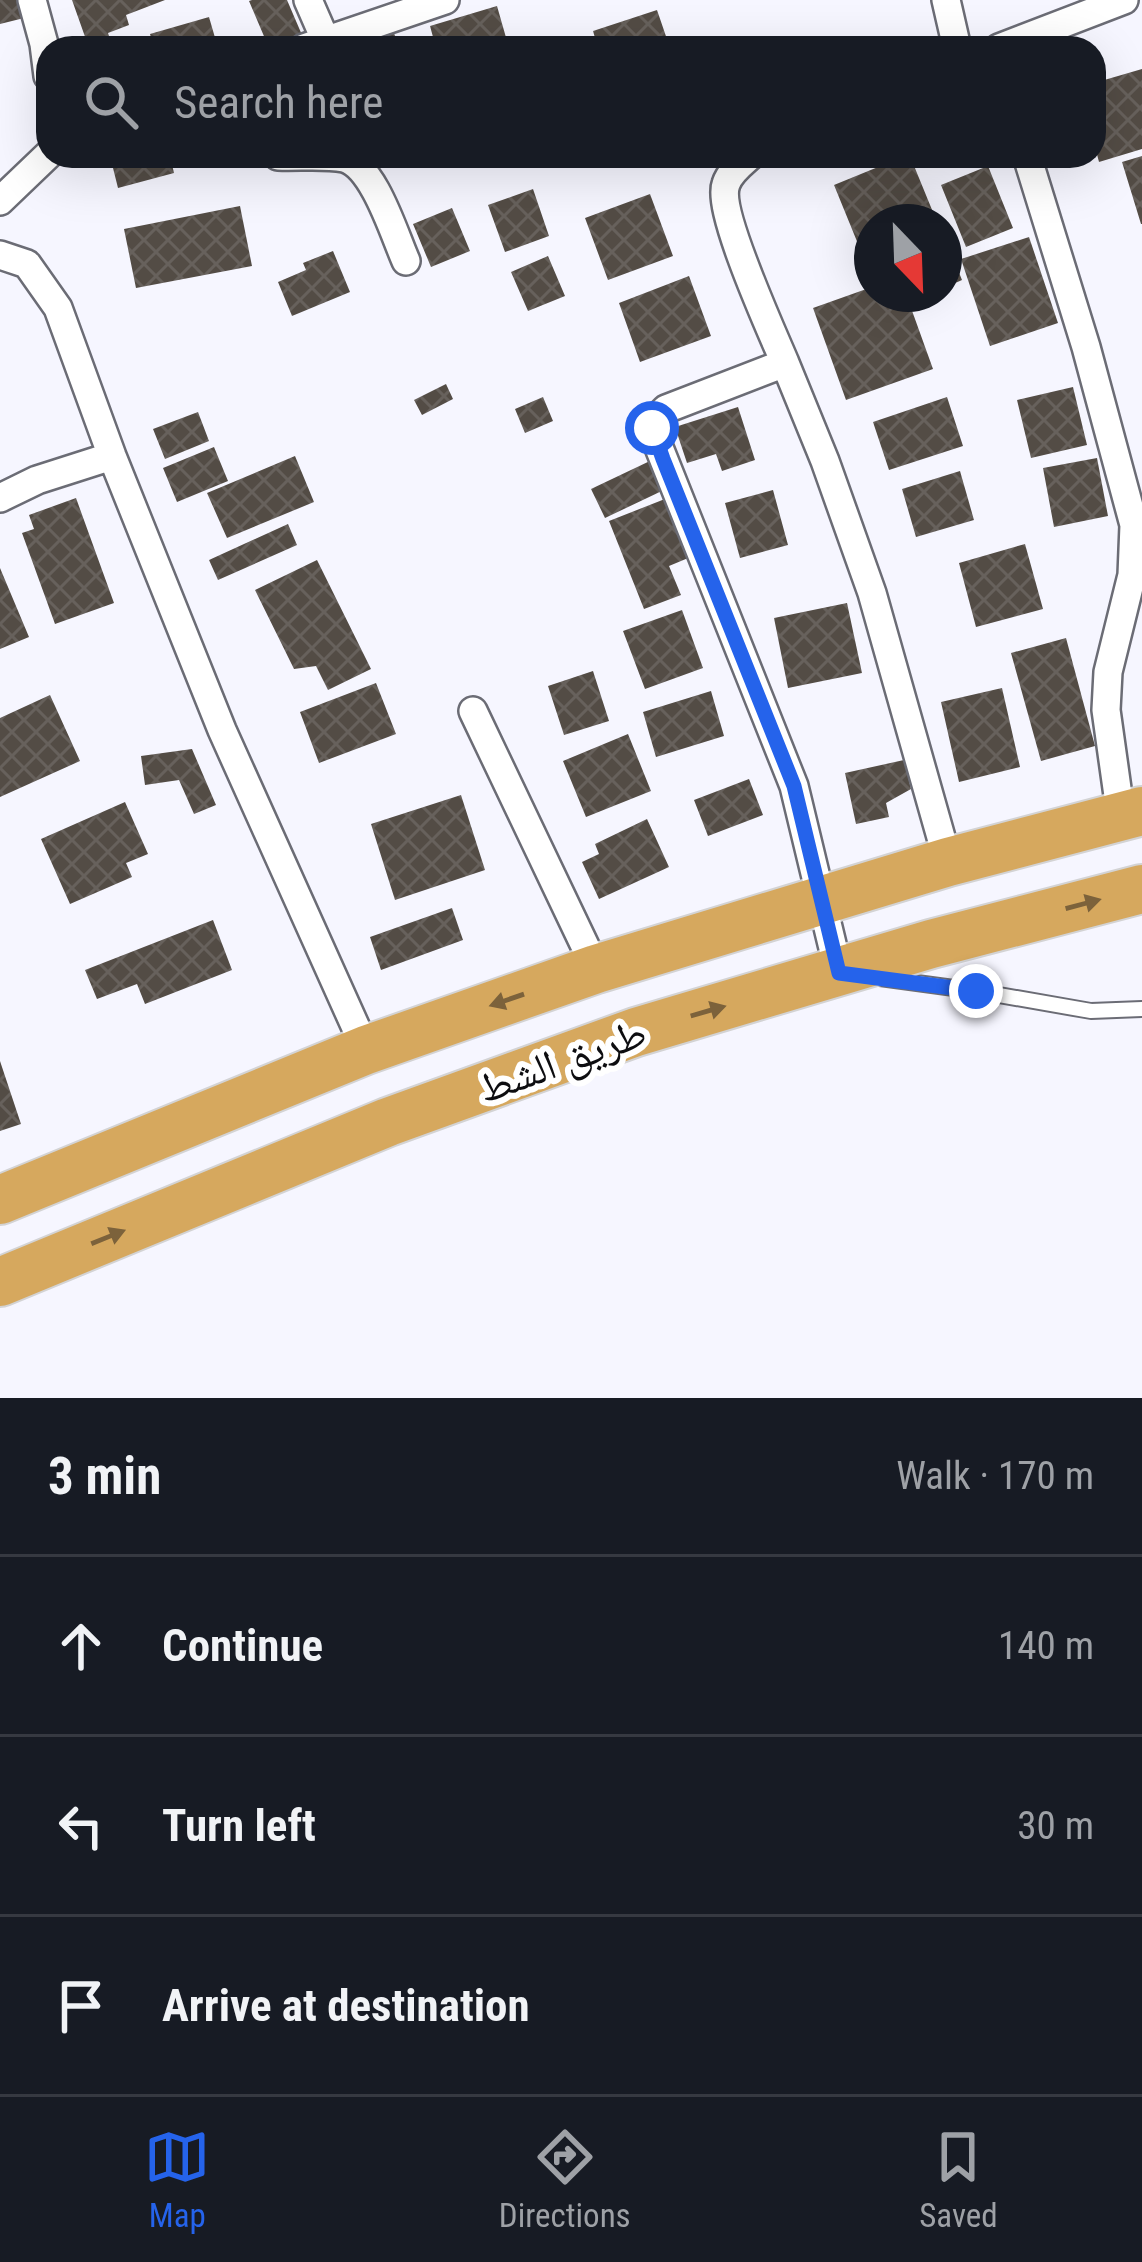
<!DOCTYPE html>
<html lang="en">
<head>
<meta charset="utf-8">
<style>
	body { margin:0; font-family:"Roboto Condensed","Noto Naskh Arabic",sans-serif; background:#242831; color:#f1f3f6 }
	.compass { position:absolute; left:854px; top:204px; width:108px; height:108px; border-radius:50%; background:#171b24; box-shadow:0 12px 48px #0002; rotate:157deg }
	.stop { position:absolute; width:36px; height:36px; margin:-27px; border:9px solid #2563eb; border-radius:50%; background:#fff }
	.stop.end { background:#2563eb; border-color:#fff; box-shadow:0 3px 12px #0008 }
	.list { margin:0; padding:0; list-style:none }
	h2 { display:flex; justify-content:space-between; align-items:center; height:156px; margin:0; padding:0 48px; font-size:51px }
	h2 small { font-size:39px; font-weight:400; color:#9ea1a6 }
	.list li { display:grid; grid-template-columns:78px 1fr auto; gap:36px; align-items:center; box-sizing:border-box; height:180px; padding:0 48px; border-top:3px solid #363941 }
	.list b { display:block; font-size:45px; white-space:nowrap }
	.list em { font-size:39px; font-style:normal; color:#9ea1a6 }
	.icon { flex:none; width:66px; height:66px; fill:none; stroke:currentColor; stroke-width:2; stroke-linecap:round; stroke-linejoin:round }
	.map { position:relative; flex:none; width:1142px; height:1398px; overflow:hidden }
	.search { position:absolute; background:#171b24; box-shadow:0 12px 48px #0002; left:36px; right:36px; top:36px; height:132px; display:flex; align-items:center; gap:30px; box-sizing:border-box; padding:0 42px; border-radius:36px; color:#9ea1a6; font-size:45px }
	.sheet { height:696px; background:#171b24 }
	nav { display:flex; justify-content:space-around; align-items:center; box-sizing:border-box; height:168px; border-top:3px solid #363941; background:#171b24; font-size:33px; color:#9ea1a6 }
	nav a { display:grid; justify-items:center; gap:6px }
	nav .on { color:#2563eb }
	.map>svg:first-child { display:block }
</style>
</head>
<body>
<div class="map">
<svg width="1142" height="1398" viewBox="0 0 1142 1398">
	<defs>
		<pattern id="building-cross-hatch" width="8" height="8" patternUnits="userSpaceOnUse" patternTransform="scale(3)"><rect width="8" height="8" fill="#534c45"/><path d="M0 0l8 8M0 8l8-8" fill="none" stroke="#67615c"/></pattern>
	</defs>
	<rect width="100%" height="100%" fill="#f6f6ff"/>
	<path fill="url(#building-cross-hatch)" d="M0,0H24L28,17L0,24Z
		M72,0H165L126,15L129,25L108,33L113,48H89Z
		M252,0H287L302,35L269,48L249,1Z
		M497,6L509,48H436L430,26Z
		M657,10L670,48H598L593,31Z
		M209,17L218,48H154L150,34Z
		M391,26L400,48H337Z
		M1142,69V149L1099,162L1094,143V83Z
		M110,156H170L174,173L118,188Z
		M905,156H910L937,222H872V258L865,261L834,185Z
		M1142,156V224H1141L1122,162Z
		M988,166L1013,228L966,247L941,185Z
		M533,189L549,236L505,252L488,205Z
		M650,194L673,256L608,280L585,218Z
		M240,206L252,266L136,288L124,229Z
		M452,208L470,251L431,267L413,224Z
		M944,235L962,280L944,288Z
		M1029,237L1058,323L990,346L961,259Z
		M333,251L350,292L292,316L278,282L306,270L303,263Z
		M548,256L565,296L528,311L511,272Z
		M689,276L711,336L640,362L619,303Z
		M872,287V294H906L933,369L846,400L813,308Z
		M446,384L453,399L422,415L414,400Z
		M1073,387L1087,445L1031,458L1017,400Z
		M543,397L553,421L525,433L515,409Z
		M947,397L963,446L889,470L873,422Z
		M738,407L755,460L722,471L716,454L687,463L675,427Z
		M198,412L209,441L165,459L153,429Z
		M214,447L228,481L177,502L163,468Z
		M295,456L314,502L227,538L207,493Z
		M1097,458L1108,516L1054,527L1043,468Z
		M652,460L666,489L605,518L591,489Z
		M960,471L974,520L916,537L902,489Z
		M773,490L788,545L740,558L725,503Z
		M670,497L693,556L669,566L681,595L644,609L609,521Z
		M76,498L114,603L55,624L22,533L34,529L29,515Z
		M288,524L297,545L218,580L209,560Z
		M1025,544L1043,609L976,627L959,563Z
		M317,560L371,669L328,690L316,666L294,669L255,590Z
		M0,568L29,637L0,649Z
		M847,603L862,673L788,688L774,618Z
		M682,610L703,668L645,689L623,631Z
		M1066,638L1095,746L1041,761L1011,653Z
		M593,671L609,721L564,735L548,686Z
		M376,683L396,734L319,763L300,712Z
		M1002,688L1020,767L959,782L941,702Z
		M711,691L724,736L656,757L643,712Z
		M50,695L80,761L0,797V718Z
		M628,734L651,791L586,817L563,761Z
		M192,749L216,805L194,814L179,780L145,785L141,756Z
		M904,760L911,789L886,803L889,817L856,824L845,773Z
		M749,779L763,815L708,836L694,800Z
		M461,795L485,870L395,900L371,824Z
		M125,802L148,854L126,863L132,877L70,904L41,839Z
		M647,819L669,867L599,899L582,862L599,854L595,844Z
		M452,908L463,940L381,970L370,937Z
		M213,920L232,970L145,1004L137,984L97,999L85,970Z
		M0,1061L21,1124L0,1131Z"/>
	<g fill="none" stroke-linecap="round" stroke-linejoin="round">
		<defs>
			<path id="service" d="M880,978L976,991L1091,1011L1142,1009"/>
			<path id="minor" d="M32,0L44,44L48,76
				M308,0L325,39
				M946,0L957,48
				M304,48L445,0
				M999,48L1124,0
				M278,156C298,157 324,154 344,158C374,166 394,234 406,261
				M750,156C741,164 730,172 726,184C716,210 772,332 785,363
				M1027,156L1086,347L1134,525L1132,575L1108,672L1106,710L1121,817
				M0,201L48,155
				M0,255L27,264L58,308L112,456L222,730L366,1050
				M0,498L37,480L112,456
				M473,711L596,969
				M839,973L794,786L654,435V421L666,409L785,363L825,461L872,593L948,862"/>
			<path id="trunk" d="M0,1200L366,1050L596,969L948,862L1142,811
				M0,1282L388,1122L636,1032L931,944L1142,889"/>
		</defs>
		<use href="#service" stroke="#6b6c75" stroke-width="18"/>
		<use href="#minor" stroke="#6b6c75" stroke-width="32"/>
		<use href="#trunk" stroke="#d3d3d4" stroke-width="52"/>
		<use href="#service" stroke="#fff" stroke-width="14"/>
		<use href="#minor" stroke="#fff" stroke-width="27"/>
		<use href="#trunk" stroke="#d6a85e" stroke-width="48"/>
	</g>
	<defs><path id="oneway-solid" d="M-6-.8H1V-3.2L6.5 0L1 3.2V.8H-6Z" transform="scale(3)"/></defs>
	<g fill="#7c623b">
		<use href="#oneway-solid" transform="translate(1083 904) rotate(-15)"/>
		<use href="#oneway-solid" transform="translate(507 1000) rotate(161)"/>
		<use href="#oneway-solid" transform="translate(708 1011) rotate(-16)"/>
		<use href="#oneway-solid" transform="translate(108 1237) rotate(-22)"/>
	</g>
	<g fill="none" stroke-linecap="round" stroke-linejoin="round">
		<path stroke="#2563eb" stroke-width="15" d="M652,428L663,459L794,786L839,973L976,991"/>
	</g>
	<g text-anchor="middle" dominant-baseline="central" stroke-width="12" stroke-linejoin="round" paint-order="stroke">
		<g font-size="42" fill="#0d0d10" stroke="#fff">
			<text transform="translate(562 1060) rotate(-20)">طريق الشط</text>
		</g>
	</g>
</svg>
<svg class="compass" viewBox="-18 -18 36 36"><path d="M0-13l5 13h-10z" fill="#e53935"/><path d="M0 13l5-13h-10z" fill="#9ea1a6"/></svg>
<div class="stop" style="left:652px;top:428px"></div>
<div class="stop end" style="left:976px;top:991px"></div>
<div class="search"><svg class="icon" aria-label="search" viewBox="0 0 24 24"><circle cx="10" cy="10" r="6"/><path d="M15 15l6 6"/></svg>Search here</div>
</div>
<section class="sheet">
<h2>3 min<small>Walk · 170 m</small></h2>
<ul class="list">
<li><svg class="icon" aria-label="ahead" viewBox="0 0 24 24"><path d="M12 20V5M6 11l6-6 6 6"/></svg><div><b>Continue</b></div><em>140 m</em></li>
<li><svg class="icon" aria-label="left" viewBox="0 0 24 24"><path d="M17 20v-9H6M10 6l-5 5 5 5"/></svg><div><b>Turn left</b></div><em>30 m</em></li>
<li><svg class="icon" aria-label="arrive" viewBox="0 0 24 24"><path d="M6 21V4h12l-3 4 3 4H6"/></svg><div><b>Arrive at destination</b></div></li>
</ul>
</section>
<nav>
<a class="on"><svg class="icon" aria-label="map" viewBox="0 0 24 24"><path d="M3 6l6-2 6 2 6-2v14l-6 2-6-2-6 2zM9 4v14M15 6v14"/></svg>Map</a>
<a><svg class="icon" aria-label="directions" viewBox="0 0 24 24"><path d="M12 3l9 9-9 9-9-9zM9 14v-3h6M13 9l2 2-2 2"/></svg>Directions</a>
<a><svg class="icon" aria-label="saved" viewBox="0 0 24 24"><path d="M7 4h10v16l-5-4-5 4z"/></svg>Saved</a>
</nav>
</body>
</html>
